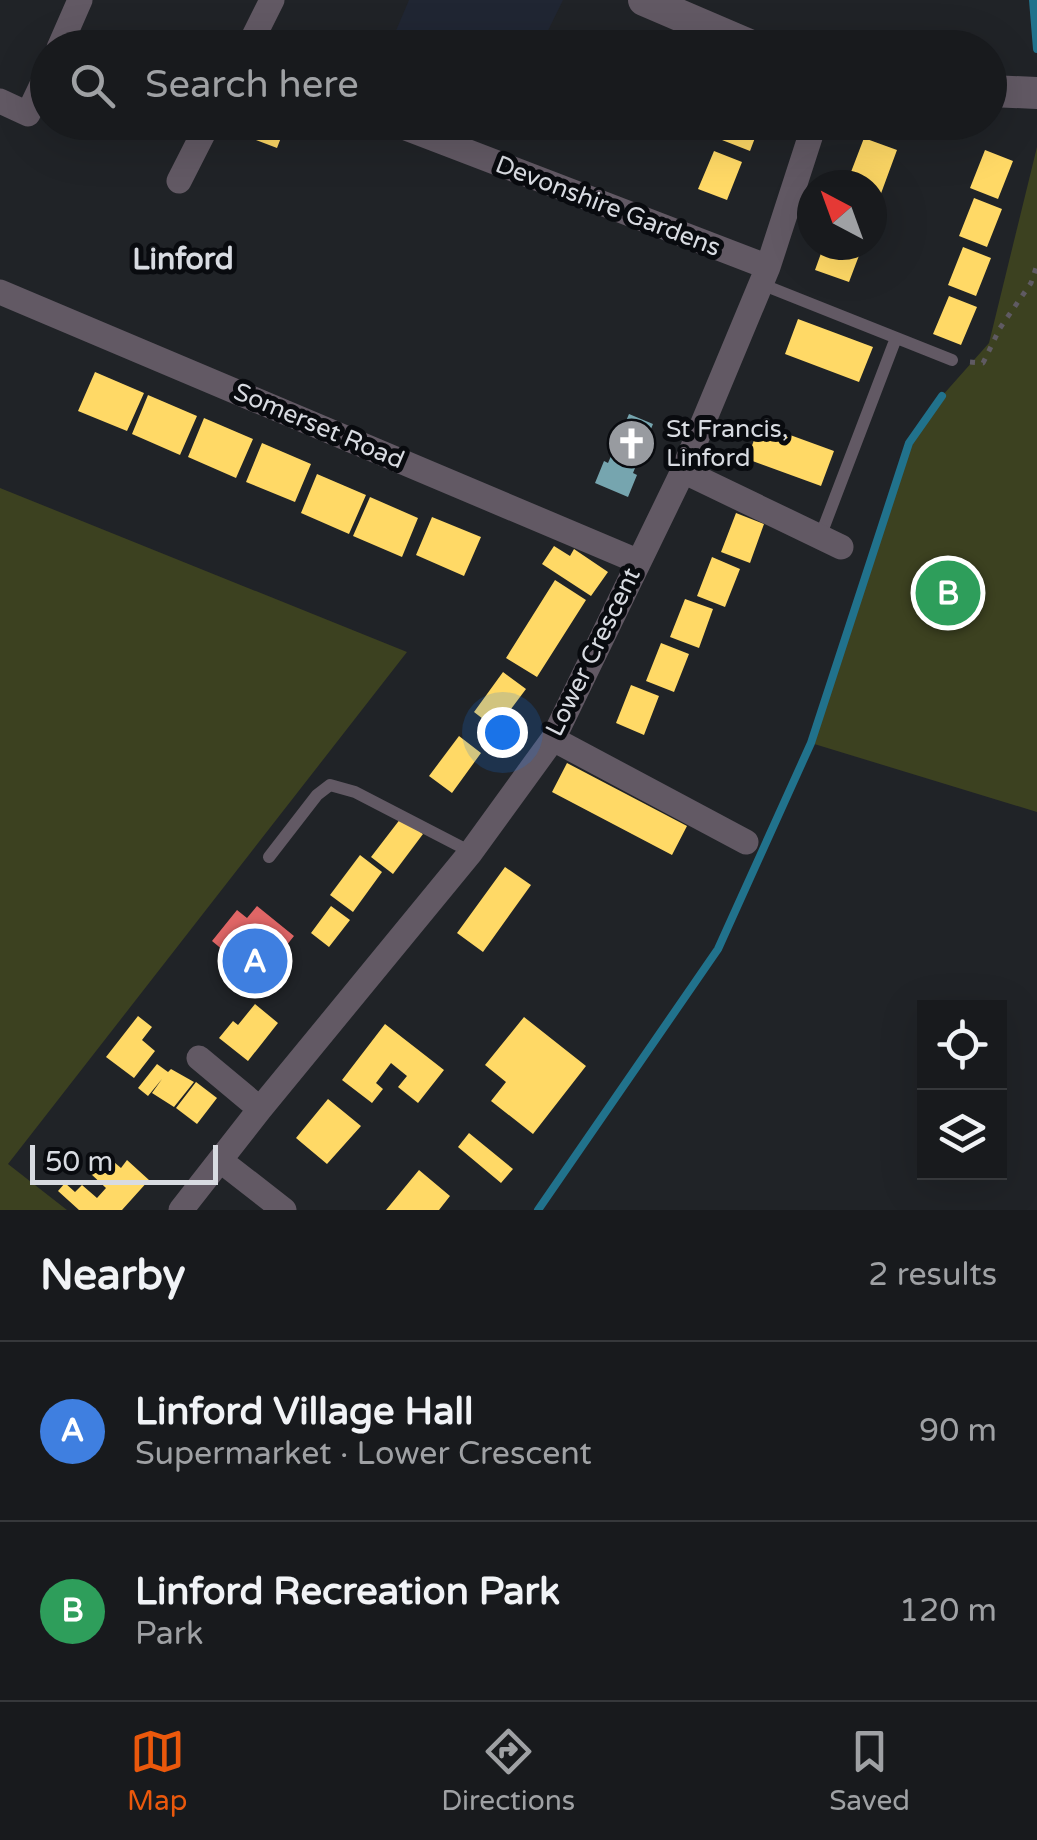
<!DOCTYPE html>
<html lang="en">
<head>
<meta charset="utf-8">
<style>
	body { margin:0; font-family:"Varela Round",sans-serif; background:#212326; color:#f1f3f6 }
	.controls { position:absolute; right:30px; bottom:30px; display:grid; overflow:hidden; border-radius:0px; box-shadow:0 10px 40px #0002 }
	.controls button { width:90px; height:90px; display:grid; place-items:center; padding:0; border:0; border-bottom:2px solid #36383b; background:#181a1d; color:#f1f3f6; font:50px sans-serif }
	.compass { position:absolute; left:797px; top:170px; width:90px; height:90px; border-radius:50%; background:#181a1d; box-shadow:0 10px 40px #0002; rotate:319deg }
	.scale { position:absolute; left:30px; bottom:25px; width:188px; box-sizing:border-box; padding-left:10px; border:5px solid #d8dbe1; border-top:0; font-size:28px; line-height:35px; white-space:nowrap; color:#d8dbe1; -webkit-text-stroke:8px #090b0f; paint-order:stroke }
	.you { position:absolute; left:502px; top:732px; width:35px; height:35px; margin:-25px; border:8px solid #fff; border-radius:50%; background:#1a73e8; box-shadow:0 0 0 15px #1a73e833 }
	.badge { display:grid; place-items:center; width:65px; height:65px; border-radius:50%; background:#ea580c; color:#fff; font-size:32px; font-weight:700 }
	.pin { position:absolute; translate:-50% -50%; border:5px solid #fff; box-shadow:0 2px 10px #0006 }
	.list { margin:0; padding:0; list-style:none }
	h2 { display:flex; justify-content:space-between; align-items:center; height:130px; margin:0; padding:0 40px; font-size:42px }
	h2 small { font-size:32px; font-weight:400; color:#9fa1a4 }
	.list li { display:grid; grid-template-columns:65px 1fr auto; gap:30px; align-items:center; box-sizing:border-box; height:180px; padding:0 40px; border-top:2px solid #36383b }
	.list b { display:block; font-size:38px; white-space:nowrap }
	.list p { margin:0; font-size:32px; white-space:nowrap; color:#9fa1a4 }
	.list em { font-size:32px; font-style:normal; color:#9fa1a4 }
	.icon { flex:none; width:55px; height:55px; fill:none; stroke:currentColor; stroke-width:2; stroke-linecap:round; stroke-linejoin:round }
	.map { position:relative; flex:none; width:1037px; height:1210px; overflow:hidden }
	.search { position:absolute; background:#181a1d; box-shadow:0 10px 40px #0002; left:30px; right:30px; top:30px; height:110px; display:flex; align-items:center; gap:25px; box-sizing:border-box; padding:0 35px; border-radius:55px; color:#9fa1a4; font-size:38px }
	.sheet { height:490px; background:#181a1d }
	nav { display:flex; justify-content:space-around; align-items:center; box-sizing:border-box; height:140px; border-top:2px solid #36383b; background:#181a1d; font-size:28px; color:#9fa1a4 }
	nav a { display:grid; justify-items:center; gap:5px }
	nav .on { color:#ea580c }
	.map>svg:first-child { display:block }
</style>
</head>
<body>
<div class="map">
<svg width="1037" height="1210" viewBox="0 0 1037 1210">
	<rect width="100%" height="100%" fill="#202327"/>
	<path fill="#202633" d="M409,0H563L540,47H389Z"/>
	<path fill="#3c4120" d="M1037,147V812L811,743L909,443L942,396L989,343Z
		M0,488L407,652L8,1164L67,1210H0Z"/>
	<path fill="#ffd966" d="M254,122H287L277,148L248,137Z
		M729,122H761L750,151L722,140Z
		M864,138L897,150L872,218V185H846Z
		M985,150L1013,161L998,199L970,188Z
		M714,151L742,162L727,200L698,189Z
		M974,198L1002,209L987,247L959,236Z
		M824,245H863L849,282L815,270Z
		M963,247L991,258L976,296L948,285Z
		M949,296L977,307L961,345L933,334Z
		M798,319L873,347L859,382L785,354Z
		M95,372L144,393L127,431L78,411Z
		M148,395L197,416L180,455L132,434Z
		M204,418L253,439L236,478L188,457Z
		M760,424L834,451L821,486L747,459Z
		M262,443L311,464L295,502L246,482Z
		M317,474L366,495L349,534L301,513Z
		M370,497L418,518L402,557L353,536Z
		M736,513L764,524L750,563L721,552Z
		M432,517L481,537L464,576L416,555Z
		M554,546L570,556L574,549L608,572L591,596L542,564Z
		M712,557L740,569L725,607L697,596Z
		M555,580L586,600L537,677L506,658Z
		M685,599L713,609L699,648L670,637Z
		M661,643L689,654L674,692L646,681Z
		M503,672L526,689L496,729L474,712Z
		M631,685L659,696L644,735L616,723Z
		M459,736L481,753L452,793L429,776Z
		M567,763L687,826L672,855L552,792Z
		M401,818L423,834L393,874L371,857Z
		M360,855L382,872L353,912L330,895Z
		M505,867L531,885L483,952L457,933Z
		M331,906L350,920L329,947L311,933Z
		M255,1004L278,1023L248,1061L219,1038L233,1021L238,1025Z
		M138,1016L152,1027L142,1040L155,1051L134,1078L106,1057Z
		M524,1017L586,1066L533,1134L491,1101L506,1082L485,1065Z
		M385,1024L444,1070L418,1103L398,1087L407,1076L391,1063L376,1083L383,1089L372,1103L342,1080Z
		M157,1064L168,1072L171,1069L194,1082L174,1107L152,1093L162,1079L148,1096L138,1088Z
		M196,1082L217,1098L197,1124L176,1108Z
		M328,1099L361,1126L327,1164L296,1138Z
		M469,1133L513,1169L501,1183L458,1147Z
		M107,1156L121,1168L127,1160L149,1180L122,1210H79L58,1191L65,1183L75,1192L82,1185L97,1198L106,1188L91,1174Z
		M419,1170L450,1196L439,1210H386Z"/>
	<path fill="#e06666" d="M257,906L294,936L259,980L212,941L237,910L247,918Z"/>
	<path fill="#76a5af" d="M629,414L653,424L633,473L637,475L628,497L595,483L604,461L608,463Z"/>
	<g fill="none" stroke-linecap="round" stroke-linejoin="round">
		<path stroke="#21728c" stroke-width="8" d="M1033,0L1037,49
			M538,1210L718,949L811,743L909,443L942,396"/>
		<path stroke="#5f5a62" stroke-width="5" stroke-dasharray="5 8" stroke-linecap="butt" d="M970,362L983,363L1000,328L1031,283L1037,265"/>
		<path stroke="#625964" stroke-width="12" d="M761,284L952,360
			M820,537L896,338
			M269,857L317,795L330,785L355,792L471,852"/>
		<path stroke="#625964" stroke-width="25" d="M59,48L80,0
			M248,48L272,0
			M0,101L28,114L48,72
			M393,123L768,267
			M179,181L209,122
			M0,292L637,561
			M683,471L841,547
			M553,739L746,842
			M199,1058L260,1109
			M221,1161L284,1210
			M181,1210L260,1109L471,852L553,739L683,471L768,267L815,122"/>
		<path stroke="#625964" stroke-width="32" d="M644,0L756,48
			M990,91L1037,93"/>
	</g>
	<defs>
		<symbol id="church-disc" viewBox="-11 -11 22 22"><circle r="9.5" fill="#989ba0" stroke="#090b0f"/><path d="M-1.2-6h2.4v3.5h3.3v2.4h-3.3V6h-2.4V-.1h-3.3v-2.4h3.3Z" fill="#fff"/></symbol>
	</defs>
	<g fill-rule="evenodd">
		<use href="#church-disc" x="604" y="416" width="55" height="55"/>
	</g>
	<g text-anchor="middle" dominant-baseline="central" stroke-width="10" stroke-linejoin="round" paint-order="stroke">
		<g font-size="25" fill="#d8dbe1" stroke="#090b0f">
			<text transform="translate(608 206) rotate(21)">Devonshire Gardens</text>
			<text transform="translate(319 426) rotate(23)">Somerset Road</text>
			<text transform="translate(593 652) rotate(-64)">Lower Crescent</text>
		</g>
		<g font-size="25" fill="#d8dbe1" stroke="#090b0f" text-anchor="start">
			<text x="666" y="429">St Francis,<tspan x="666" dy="29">Linford</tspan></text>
		</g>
		<g font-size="30" font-weight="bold" fill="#d8dbe1" stroke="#090b0f">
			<text x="183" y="259">Linford</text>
		</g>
	</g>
</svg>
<div class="controls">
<button><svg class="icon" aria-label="locate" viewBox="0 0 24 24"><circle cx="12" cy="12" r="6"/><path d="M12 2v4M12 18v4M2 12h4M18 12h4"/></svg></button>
<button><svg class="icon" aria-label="layers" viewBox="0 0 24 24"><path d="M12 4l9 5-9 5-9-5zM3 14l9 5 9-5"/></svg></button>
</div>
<svg class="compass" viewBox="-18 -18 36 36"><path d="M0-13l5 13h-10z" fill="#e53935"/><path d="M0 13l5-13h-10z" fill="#9fa1a4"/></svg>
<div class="scale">50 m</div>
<div class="you"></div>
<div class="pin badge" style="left:255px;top:961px;background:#3f7fe0">A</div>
<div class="pin badge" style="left:948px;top:593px;background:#2e9e5b">B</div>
<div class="search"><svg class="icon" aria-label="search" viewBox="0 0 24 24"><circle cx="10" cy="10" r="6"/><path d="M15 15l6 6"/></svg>Search here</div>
</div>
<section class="sheet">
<h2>Nearby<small>2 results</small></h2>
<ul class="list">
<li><span class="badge" style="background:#3f7fe0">A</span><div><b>Linford Village Hall</b><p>Supermarket · Lower Crescent</p></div><em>90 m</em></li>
<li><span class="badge" style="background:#2e9e5b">B</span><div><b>Linford Recreation Park</b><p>Park</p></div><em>120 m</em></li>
</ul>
</section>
<nav>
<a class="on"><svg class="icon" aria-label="map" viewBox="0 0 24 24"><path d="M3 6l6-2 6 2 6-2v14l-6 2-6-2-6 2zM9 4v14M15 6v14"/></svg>Map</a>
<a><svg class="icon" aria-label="directions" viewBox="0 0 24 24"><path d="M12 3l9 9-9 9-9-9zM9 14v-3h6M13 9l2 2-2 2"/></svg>Directions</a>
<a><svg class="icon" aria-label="saved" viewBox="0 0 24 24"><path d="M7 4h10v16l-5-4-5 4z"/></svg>Saved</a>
</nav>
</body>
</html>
